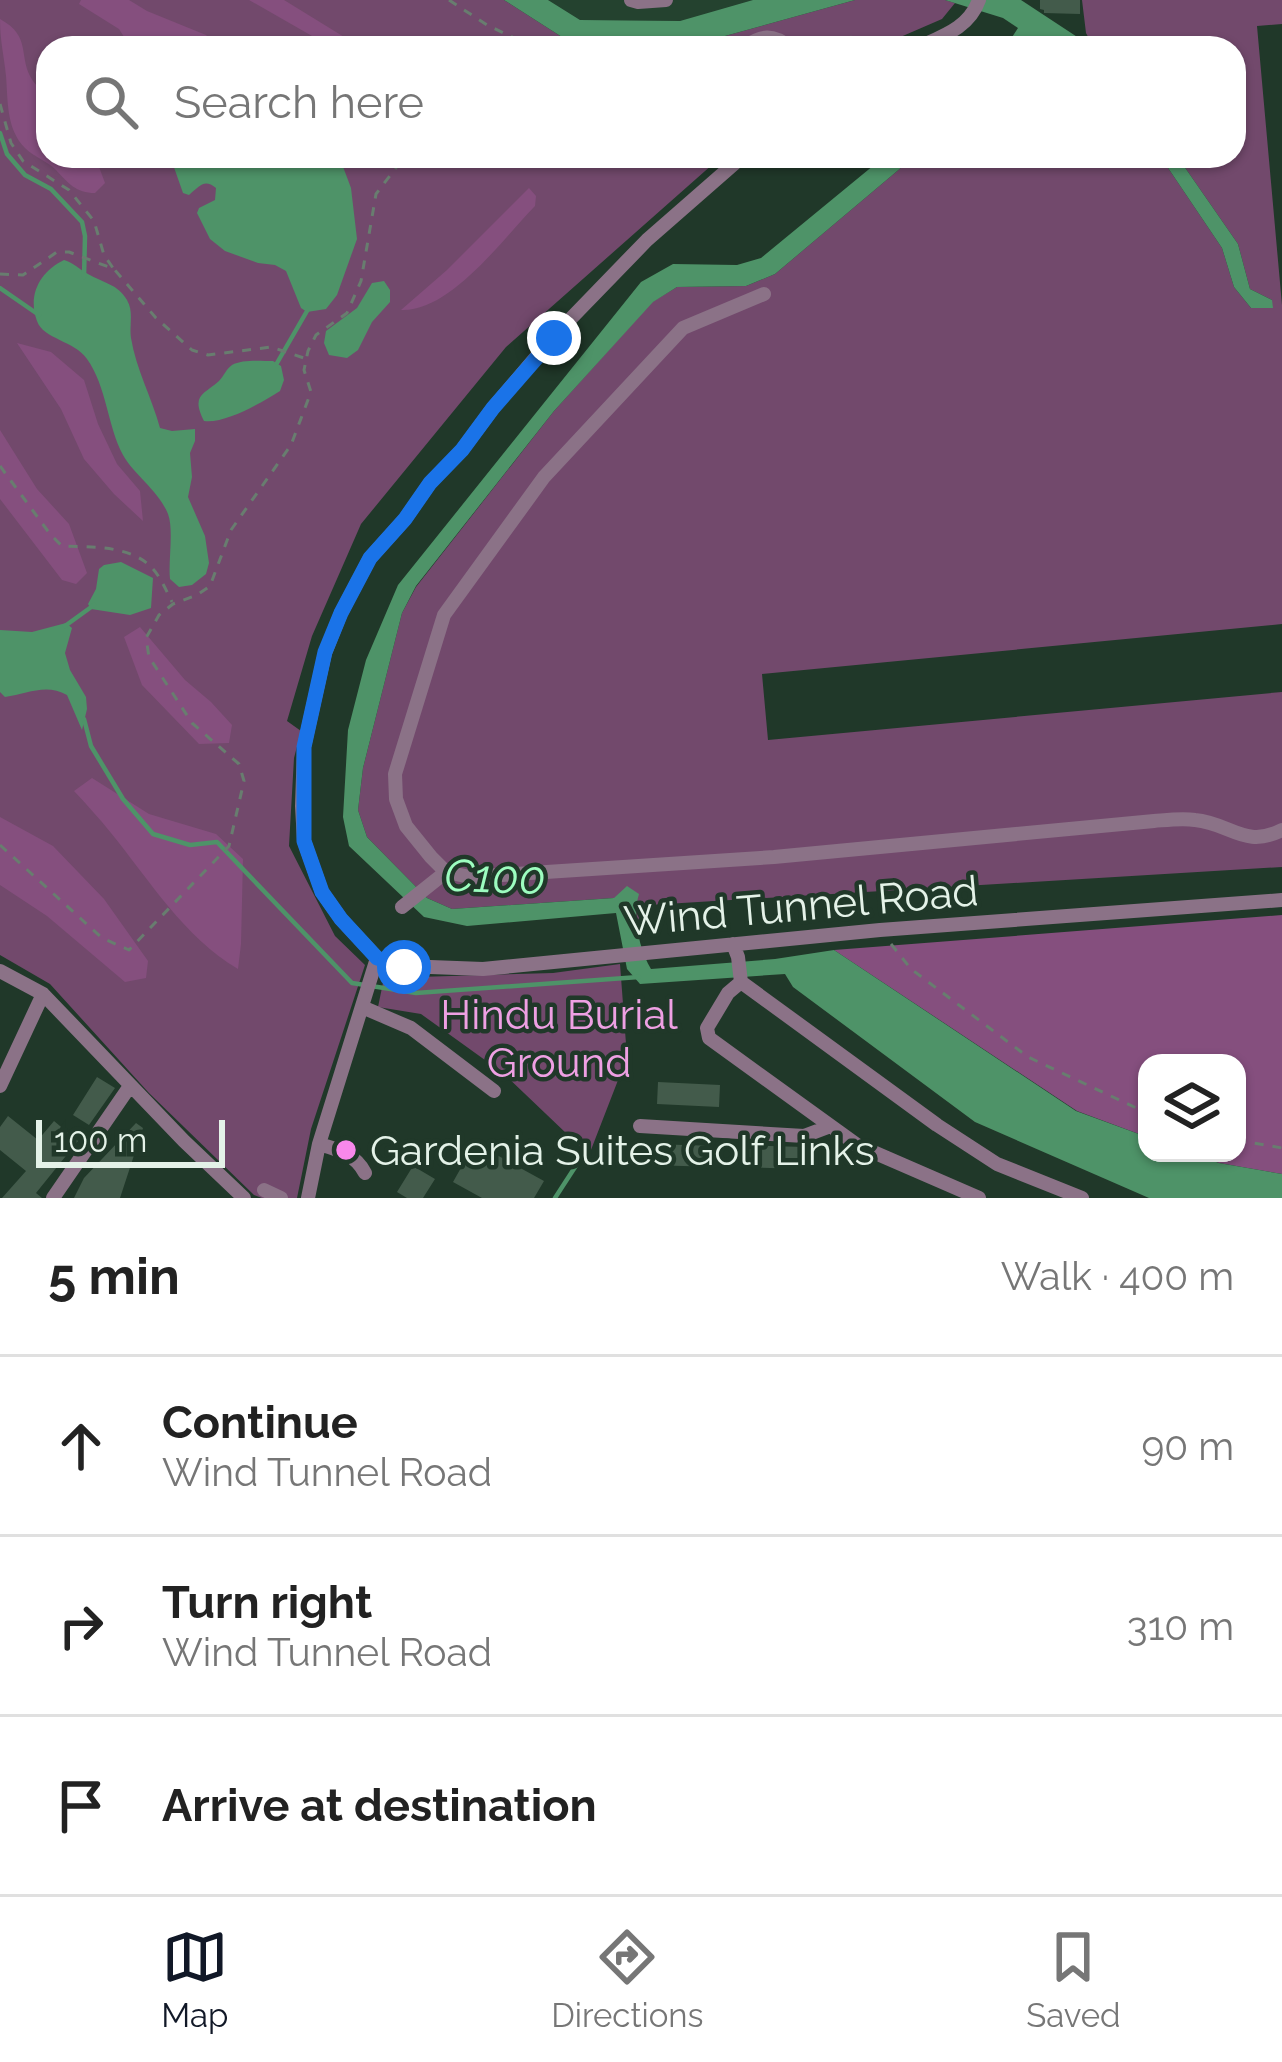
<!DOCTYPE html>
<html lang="en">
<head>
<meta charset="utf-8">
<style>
	body { margin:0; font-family:Raleway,sans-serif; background:#f6f6f6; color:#222 }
	.controls { position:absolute; right:36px; bottom:36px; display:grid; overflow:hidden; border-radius:24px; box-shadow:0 3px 9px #0004 }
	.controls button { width:108px; height:108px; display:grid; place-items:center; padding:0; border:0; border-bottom:3px solid #e0e0e0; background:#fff; color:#222; font:60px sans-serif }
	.scale { position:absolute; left:36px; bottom:30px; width:189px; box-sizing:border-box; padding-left:12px; border:6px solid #e4f2e8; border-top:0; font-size:33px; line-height:42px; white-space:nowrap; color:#e4f2e8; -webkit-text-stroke:9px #203829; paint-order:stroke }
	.stop { position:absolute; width:36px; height:36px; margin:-27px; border:9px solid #1a73e8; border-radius:50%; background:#fff }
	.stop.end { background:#1a73e8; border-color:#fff; box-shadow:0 3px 12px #0008 }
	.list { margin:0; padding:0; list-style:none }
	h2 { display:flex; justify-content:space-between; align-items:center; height:156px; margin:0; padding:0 48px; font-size:51px }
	h2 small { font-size:39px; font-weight:400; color:#767676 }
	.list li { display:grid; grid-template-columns:78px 1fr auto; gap:36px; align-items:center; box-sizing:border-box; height:180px; padding:0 48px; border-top:3px solid #e0e0e0 }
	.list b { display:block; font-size:45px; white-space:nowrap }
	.list p { margin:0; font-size:39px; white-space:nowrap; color:#767676 }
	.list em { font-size:39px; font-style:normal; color:#767676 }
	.icon { flex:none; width:66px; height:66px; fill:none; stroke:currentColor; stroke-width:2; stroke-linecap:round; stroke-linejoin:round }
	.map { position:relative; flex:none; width:1282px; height:1198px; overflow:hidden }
	.search { position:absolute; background:#fff; box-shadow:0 3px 9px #0004; left:36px; right:36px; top:36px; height:132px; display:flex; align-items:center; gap:30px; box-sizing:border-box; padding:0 42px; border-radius:36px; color:#767676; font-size:45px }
	.sheet { height:696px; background:#fff }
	nav { display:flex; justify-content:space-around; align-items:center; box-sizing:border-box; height:168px; border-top:3px solid #e0e0e0; background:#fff; font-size:33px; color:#767676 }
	nav a { display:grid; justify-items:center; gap:6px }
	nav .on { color:#111827 }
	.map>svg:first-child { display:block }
</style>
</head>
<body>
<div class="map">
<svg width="1282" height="1198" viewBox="0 0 1282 1198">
	<rect width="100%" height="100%" fill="#203829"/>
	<path fill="#24422f" d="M548,0H753L680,21L580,20Z"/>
	<path fill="#72496c" d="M0,0H504L565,39L696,44L855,0H945L955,3L942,19L875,48H48V156H722L506,347L361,524L312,636L287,721L301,731L294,758L289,846L335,936L365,965L311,1129L297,1198H262L254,1195L149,1093L50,984L0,955Z
		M1082,0H1282V24L1257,26L1282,305V624L762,674L768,740L1282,692V867L649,905L643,920L638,922L635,906L614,898L452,909L427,898L367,837L358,810L363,768L402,613L416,587L554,411L652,302L677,287L746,286L775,274L915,156H1160L1222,248L1234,287L1251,308L1272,300L1250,289L1238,244L1177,156H1234V48H1094L1086,33Z
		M620,964L627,1057L589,1155L503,1073L421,1014L378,1007L384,978L553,973Z"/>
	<path fill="#854f7e" d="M81,0H129L147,11L206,35L211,40L207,48H131L119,29L79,4Z
		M249,0H284L362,48H333Z
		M0,19C33,37 17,57 33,81C37,87 43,91 48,96V156H95L105,183L95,193C76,193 68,183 56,170C47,161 34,157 25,148C6,129 8,100 6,76C4,55 0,42 0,19Z
		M529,188L536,196L535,206C502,240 450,312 401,310L447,270Z
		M17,343L51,352L84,380L98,424L117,464L140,491L143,521L114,494L84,459L61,409Z
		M0,430L37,489L69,524L87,573L76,584L62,580L0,499Z
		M140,627L185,680L211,702L232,725L229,743L199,744L142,685L124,637Z
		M92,778L149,814L216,834L243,859L241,944L238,969C184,937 150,881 111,833C99,818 87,805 74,791Z
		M0,817L53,846L104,899L148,961L146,978L125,982L47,916L0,885Z
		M1282,915V1174L1219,1163L1191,1153H1237V1063H1147V1137L1077,1111L834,950Z"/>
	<path fill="#4e9368" d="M504,0H548L580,20L680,21L753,0H855L696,44L565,39Z
		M945,0H1021L1094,48H1005L1018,28L1003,18Z
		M170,156H339L351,188L357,239L337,295L326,309L307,312L301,308L286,271L275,265L258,263L225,251L210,239L197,213L199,208L215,200L216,188C204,178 199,187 189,195L183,193Z
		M885,156H915L775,274L746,286L677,287L653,302L554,411L416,586L402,613L363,768L358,810L367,837L427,898L452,909L614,898L627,886L639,894C632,916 639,949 651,969L775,959L834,950L1076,1111L1147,1137V1153H1191L1219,1163L1282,1174V1198H1149L975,1122L793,987L785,974L640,984L627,969L616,913L467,926L424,917L349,846L343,817L348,730L366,660L398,585L641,282L673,264L737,265L761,258Z
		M1160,156H1177L1238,244L1250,289L1272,300L1273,308H1251L1234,287L1222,248Z
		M64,260C74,263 79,269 88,274C103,283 118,284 127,300C134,312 129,325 131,338C136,369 152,398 160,428L172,431L195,429V441L190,453L192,477L188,497L205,536L209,563L206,574L192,585L179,587L170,579C168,561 174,530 168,514C159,491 135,476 123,455C107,425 107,387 87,359C75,341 43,339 37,321C27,294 41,271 64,260Z
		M384,281L390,290V302L372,322L358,350L347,358L329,355L324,343L326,331L357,308L372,283Z
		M273,361L281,366L284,380L280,391C261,403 225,424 204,421C191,395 203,395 219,381C224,376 226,369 232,365C242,359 261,361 273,361Z
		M121,562L153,578L151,608L130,615L91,609L88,604L96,589L99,569L104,565Z
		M66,623L72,628L65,653L70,670L86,697L87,709L82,730L67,695C46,683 27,694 5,697L0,692V630L32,632Z"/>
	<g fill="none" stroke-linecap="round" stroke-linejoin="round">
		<path stroke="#4e9368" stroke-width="4.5" d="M0,133L7,154L25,175L51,189L82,222L85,236L84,277
			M0,288L39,315
			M277,363L307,311
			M65,626L94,605
			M84,719L91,746L123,799L153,834L190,845L217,842L352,983L416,993L639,977
			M555,1198L579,1161"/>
	</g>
	<path fill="#435b4b" d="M1040,0H1080V14L1044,13V10L1040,9Z
		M97,1077L115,1088L89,1125L73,1115Z
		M658,1082L720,1085L719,1107L657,1104Z
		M8,1116L38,1140L54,1121L78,1141L36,1193L42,1198H2L26,1171L0,1150V1127Z
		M136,1123L143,1128L120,1198H74L84,1178Z
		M475,1143L544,1181L534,1198H482L453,1182Z
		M651,1144L717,1146L716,1167L650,1165Z
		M740,1145L804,1147L803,1169L740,1167Z
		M413,1166L435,1179L423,1198H407L397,1192Z"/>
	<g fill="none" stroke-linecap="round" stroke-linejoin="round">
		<path stroke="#687d6f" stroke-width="3" stroke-dasharray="9 9" stroke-linecap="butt" d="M449,0L487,25L535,48
			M828,48L842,38L855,37L864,48
			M0,104L11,143L23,161L69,190L94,221L104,255L113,268
			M0,274L23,275L57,252H69L114,269L156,318L192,350L208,355L271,347L304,358
			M0,466L50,534L62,546C91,547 132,545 153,569C161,578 167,592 172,602
			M0,845L102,938L129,950L229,846L244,781L239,764L192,723L149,657L146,638L159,615L173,604L197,595L210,586L231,530L291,445L311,392L304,370L308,351L316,335L347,313L361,281L376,194L398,165V156
			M891,944L911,969L1028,1057L1147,1113
			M1237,1140L1282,1148"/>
		<path stroke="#8b7287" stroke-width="14" d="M631,0L638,2L666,0
			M742,48C762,35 772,33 791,48
			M917,48C943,36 969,28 979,0
			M743,156L647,240L553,337L493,408L462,450L430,483L405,519L370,558L341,613L325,653L304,747L302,806L304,841L322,892L341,919L377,958L404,966L483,969L880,930L1282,900
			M764,294L683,328L544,477L444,615L395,774L396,799L406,826L431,857L446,872L470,877L774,857L1154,821C1167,820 1182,818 1195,820C1230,823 1245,849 1282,830
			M402,907L446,872
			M733,944L738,957L741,982L937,1125L997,1164L1082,1198
			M0,971L43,994L184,1141L244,1198
			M741,982L728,993L707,1028L709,1038L857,1145L979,1198
			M362,1007L411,1028L494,1091
			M0,1086L43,994
			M640,1126L804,1136L828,1127
			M319,1144C339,1150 355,1154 365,1173
			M264,1190L281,1198
			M53,1198L130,1086
			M308,1198L319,1144L377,958"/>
	</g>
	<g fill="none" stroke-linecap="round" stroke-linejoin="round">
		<path stroke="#1a73e8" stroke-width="15" d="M404,967L377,958L341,919L322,892L304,841V747L325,652L341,613L370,558L405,519L430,483L462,450L493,408L554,338"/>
	</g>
	<circle fill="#f888eb" stroke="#203829" stroke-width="4.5" cx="346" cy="1150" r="12"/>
	<g text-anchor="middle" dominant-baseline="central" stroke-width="9" stroke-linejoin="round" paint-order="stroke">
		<g font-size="42" fill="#e4f2e8" stroke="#203829">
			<text transform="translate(801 906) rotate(-5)">Wind Tunnel Road</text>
		</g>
		<g font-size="42" fill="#eea0e3" stroke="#203829">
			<text x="559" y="1014">Hindu Burial<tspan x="559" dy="48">Ground</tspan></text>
		</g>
		<g font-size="42" fill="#e4f2e8" stroke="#203829" text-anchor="start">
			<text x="370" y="1150">Gardenia Suites Golf Links</text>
		</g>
		<g font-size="45" font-style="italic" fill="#9cfdbf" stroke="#203829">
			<text transform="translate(495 877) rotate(2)">C100</text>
		</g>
	</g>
</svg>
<div class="controls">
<button><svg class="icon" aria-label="layers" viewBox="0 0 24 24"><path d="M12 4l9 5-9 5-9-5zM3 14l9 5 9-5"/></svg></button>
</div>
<div class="scale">100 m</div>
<div class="stop" style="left:404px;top:967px"></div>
<div class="stop end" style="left:554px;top:338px"></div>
<div class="search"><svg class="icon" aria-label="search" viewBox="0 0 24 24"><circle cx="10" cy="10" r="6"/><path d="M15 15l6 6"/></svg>Search here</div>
</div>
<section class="sheet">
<h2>5 min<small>Walk · 400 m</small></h2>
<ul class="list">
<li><svg class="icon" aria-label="ahead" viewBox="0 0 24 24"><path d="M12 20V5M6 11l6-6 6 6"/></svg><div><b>Continue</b><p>Wind Tunnel Road</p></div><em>90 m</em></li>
<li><svg class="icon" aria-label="right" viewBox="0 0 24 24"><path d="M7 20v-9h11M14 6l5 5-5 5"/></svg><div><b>Turn right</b><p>Wind Tunnel Road</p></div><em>310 m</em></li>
<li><svg class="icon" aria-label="arrive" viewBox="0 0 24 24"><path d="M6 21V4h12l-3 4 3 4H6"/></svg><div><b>Arrive at destination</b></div></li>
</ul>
</section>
<nav>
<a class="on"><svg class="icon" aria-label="map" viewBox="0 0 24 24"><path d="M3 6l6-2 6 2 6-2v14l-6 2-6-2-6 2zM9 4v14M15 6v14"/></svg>Map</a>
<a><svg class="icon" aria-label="directions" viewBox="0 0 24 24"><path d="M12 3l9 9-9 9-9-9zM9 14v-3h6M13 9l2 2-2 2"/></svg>Directions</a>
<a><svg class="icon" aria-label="saved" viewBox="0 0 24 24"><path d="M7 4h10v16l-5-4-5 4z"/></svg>Saved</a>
</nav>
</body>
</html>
